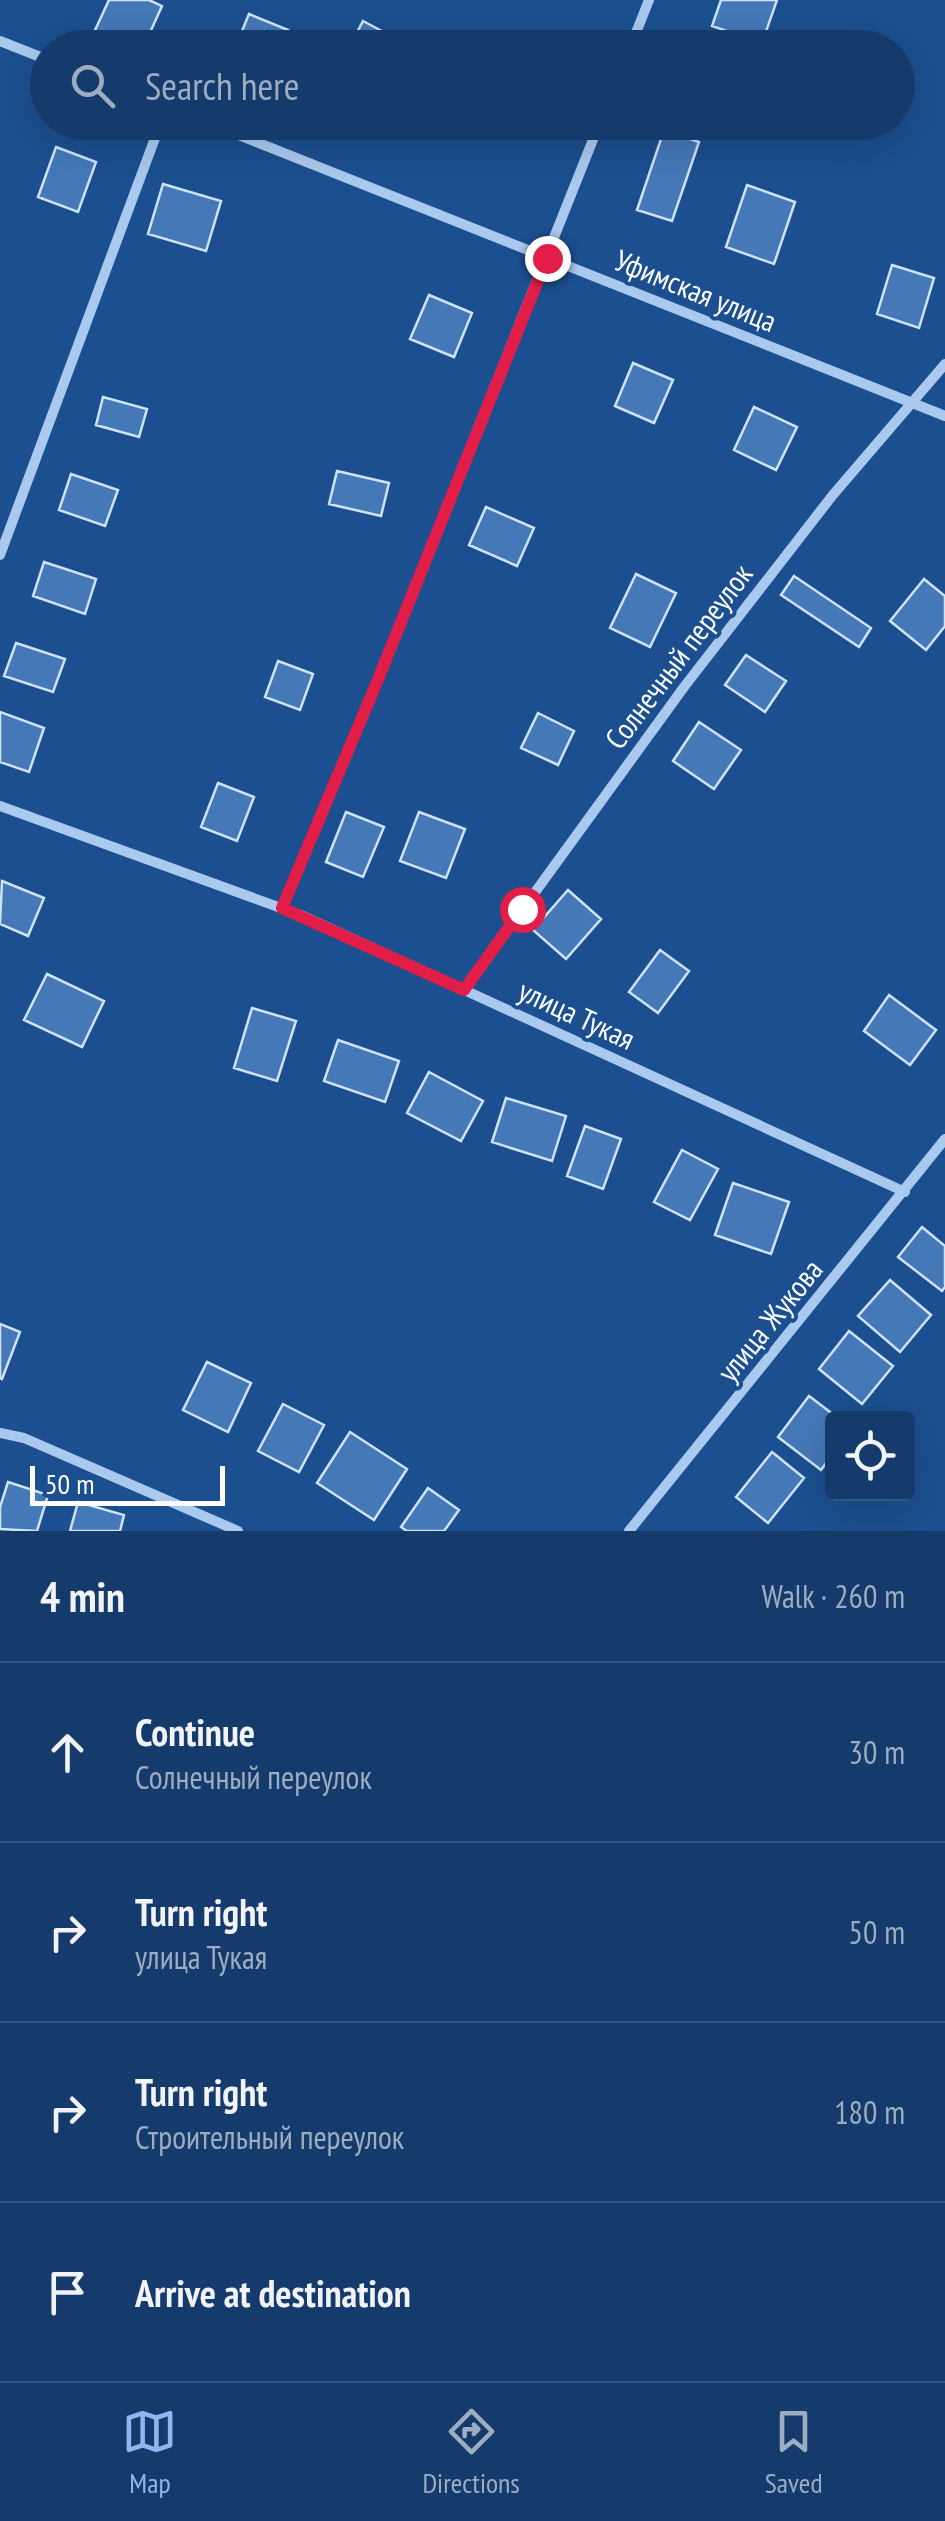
<!DOCTYPE html>
<html lang="en">
<head>
<meta charset="utf-8">
<style>
	body { margin:0; font-family:"PT Sans Narrow",sans-serif; background:#214673; color:#f1f3f6 }
	.controls { position:absolute; right:30px; bottom:30px; display:grid; overflow:hidden; border-radius:10px; box-shadow:0 10px 40px #0002 }
	.controls button { width:90px; height:90px; display:grid; place-items:center; padding:0; border:0; border-bottom:2px solid #33557e; background:#143b6b; color:#f1f3f6; font:50px sans-serif }
	.scale { position:absolute; left:30px; bottom:25px; width:195px; box-sizing:border-box; padding-left:10px; border:5px solid #fff; border-top:0; font-size:28px; line-height:35px; white-space:nowrap; color:#fff; -webkit-text-stroke:8px #1b4f8f; paint-order:stroke }
	.stop { position:absolute; width:30px; height:30px; margin:-22px; border:8px solid #e11d48; border-radius:50%; background:#fff }
	.stop.end { background:#e11d48; border-color:#fff; box-shadow:0 2px 10px #0008 }
	.list { margin:0; padding:0; list-style:none }
	h2 { display:flex; justify-content:space-between; align-items:center; height:130px; margin:0; padding:0 40px; font-size:42px }
	h2 small { font-size:32px; font-weight:400; color:#9dadc1 }
	.list li { display:grid; grid-template-columns:65px 1fr auto; gap:30px; align-items:center; box-sizing:border-box; height:180px; padding:0 40px; border-top:2px solid #33557e }
	.list b { display:block; font-size:38px; white-space:nowrap }
	.list p { margin:0; font-size:32px; white-space:nowrap; color:#9dadc1 }
	.list em { font-size:32px; font-style:normal; color:#9dadc1 }
	.icon { flex:none; width:55px; height:55px; fill:none; stroke:currentColor; stroke-width:2; stroke-linecap:round; stroke-linejoin:round }
	.map { position:relative; flex:none; width:945px; height:1531px; overflow:hidden }
	.search { position:absolute; background:#143b6b; box-shadow:0 10px 40px #0002; left:30px; right:30px; top:30px; height:110px; display:flex; align-items:center; gap:25px; box-sizing:border-box; padding:0 35px; border-radius:55px; color:#9dadc1; font-size:38px }
	.sheet { height:850px; background:#143b6b }
	nav { display:flex; justify-content:space-around; align-items:center; box-sizing:border-box; height:140px; border-top:2px solid #33557e; background:#143b6b; font-size:28px; color:#9dadc1 }
	nav a { display:grid; justify-items:center; gap:5px }
	nav .on { color:#95b2f1 }
	.map>svg:first-child { display:block }
</style>
</head>
<body>
<div class="map">
<svg width="945" height="1531" viewBox="0 0 945 1531">
	<rect width="100%" height="100%" fill="#1b4f8f"/>
	<path fill="#4478b7" stroke="#cfe3fa" stroke-width="2.5" d="M109,0H149L162,6L143,48H104L90,41Z
		M721,0H777L762,43L712,26Z
		M249,14L288,30L281,48H235Z
		M363,21L412,47L349,48Z
		M476,122H519L512,138Z
		M664,130L699,142L672,221L637,210Z
		M56,147L96,162L78,212L38,197Z
		M163,184L221,201L206,251L148,234Z
		M747,185L795,202L774,264L726,247Z
		M892,265L934,278L919,328L877,314Z
		M429,295L472,313L454,357L410,339Z
		M633,363L673,380L654,423L615,406Z
		M103,397L147,409L139,437L96,425Z
		M754,407L797,427L776,470L734,450Z
		M337,471L389,483L381,516L329,504Z
		M71,474L118,490L105,526L59,510Z
		M486,507L534,528L517,566L469,545Z
		M44,562L96,579L85,614L33,596Z
		M636,574L676,593L650,647L610,628Z
		M794,576L871,628L859,647L781,595Z
		M924,579L945,596V626L926,650L890,621Z
		M16,643L65,659L53,692L4,676Z
		M746,655L786,681L765,712L725,685Z
		M278,661L313,674L300,710L265,697Z
		M0,712L44,728L29,772L0,762Z
		M538,713L574,731L558,765L521,748Z
		M699,722L741,750L714,789L673,761Z
		M218,783L254,797L237,841L201,827Z
		M346,812L384,827L363,877L326,862Z
		M419,812L465,829L446,878L400,861Z
		M2,881L44,898L28,936L0,924Z
		M568,890L601,919L566,959L533,930Z
		M660,950L689,971L658,1013L629,992Z
		M47,974L104,1001L82,1047L24,1020Z
		M889,995L936,1030L910,1065L864,1031Z
		M252,1008L296,1021L277,1081L234,1068Z
		M338,1040L399,1061L385,1102L324,1081Z
		M429,1072L483,1101L461,1141L407,1113Z
		M506,1098L566,1116L552,1161L492,1142Z
		M585,1126L621,1139L603,1189L567,1176Z
		M682,1150L718,1169L690,1220L654,1202Z
		M733,1183L789,1202L771,1254L715,1235Z
		M922,1227L945,1246V1287L942,1291L898,1257Z
		M890,1280L931,1315L900,1352L858,1316Z
		M0,1324L20,1332L2,1379L0,1378Z
		M849,1331L893,1366L862,1404L819,1369Z
		M207,1362L251,1383L228,1432L183,1410Z
		M809,1396L838,1418H832V1455L821,1470L778,1437Z
		M283,1404L324,1425L299,1472L258,1451Z
		M350,1432L407,1469L374,1520L317,1483Z
		M772,1452L804,1478L768,1523L736,1497Z
		M8,1482L48,1495L37,1531L0,1529V1507Z
		M428,1488L459,1510L444,1531H407L401,1527Z
		M78,1502L124,1515L120,1531H70Z"/>
	<g fill="none" stroke-linecap="round" stroke-linejoin="round">
		<path stroke="#a9c9ee" stroke-width="10" d="M0,41L48,60
			M630,48L649,0
			M206,122L945,416
			M0,555L161,122
			M0,806L303,916L905,1192
			M282,908L377,682L600,122
			M464,990L684,687L832,496L945,364
			M0,1433L24,1438L238,1531
			M629,1531L945,1139"/>
	</g>
	<g fill="none" stroke-linecap="round" stroke-linejoin="round">
		<path stroke="#e11d48" stroke-width="12" d="M522,909L464,990L282,908L377,682L547,258"/>
	</g>
	<g text-anchor="middle" dominant-baseline="central" stroke-width="8" stroke-linejoin="round" paint-order="stroke">
		<g font-size="30" fill="#fff" stroke="#1b4f8f">
			<text transform="translate(696 290) rotate(22)">Уфимская улица</text>
			<text transform="translate(678 656) rotate(-53)">Солнечный переулок</text>
			<text transform="translate(577 1014) rotate(25)">улица Тукая</text>
			<text transform="translate(769 1320) rotate(-51)">улица Жукова</text>
		</g>
	</g>
</svg>
<div class="controls">
<button><svg class="icon" aria-label="locate" viewBox="0 0 24 24"><circle cx="12" cy="12" r="6"/><path d="M12 2v4M12 18v4M2 12h4M18 12h4"/></svg></button>
</div>
<div class="scale">50 m</div>
<div class="stop" style="left:522px;top:909px"></div>
<div class="stop end" style="left:547px;top:258px"></div>
<div class="search"><svg class="icon" aria-label="search" viewBox="0 0 24 24"><circle cx="10" cy="10" r="6"/><path d="M15 15l6 6"/></svg>Search here</div>
</div>
<section class="sheet">
<h2>4 min<small>Walk · 260 m</small></h2>
<ul class="list">
<li><svg class="icon" aria-label="ahead" viewBox="0 0 24 24"><path d="M12 20V5M6 11l6-6 6 6"/></svg><div><b>Continue</b><p>Солнечный переулок</p></div><em>30 m</em></li>
<li><svg class="icon" aria-label="right" viewBox="0 0 24 24"><path d="M7 20v-9h11M14 6l5 5-5 5"/></svg><div><b>Turn right</b><p>улица Тукая</p></div><em>50 m</em></li>
<li><svg class="icon" aria-label="right" viewBox="0 0 24 24"><path d="M7 20v-9h11M14 6l5 5-5 5"/></svg><div><b>Turn right</b><p>Строительный переулок</p></div><em>180 m</em></li>
<li><svg class="icon" aria-label="arrive" viewBox="0 0 24 24"><path d="M6 21V4h12l-3 4 3 4H6"/></svg><div><b>Arrive at destination</b></div></li>
</ul>
</section>
<nav>
<a class="on"><svg class="icon" aria-label="map" viewBox="0 0 24 24"><path d="M3 6l6-2 6 2 6-2v14l-6 2-6-2-6 2zM9 4v14M15 6v14"/></svg>Map</a>
<a><svg class="icon" aria-label="directions" viewBox="0 0 24 24"><path d="M12 3l9 9-9 9-9-9zM9 14v-3h6M13 9l2 2-2 2"/></svg>Directions</a>
<a><svg class="icon" aria-label="saved" viewBox="0 0 24 24"><path d="M7 4h10v16l-5-4-5 4z"/></svg>Saved</a>
</nav>
</body>
</html>
